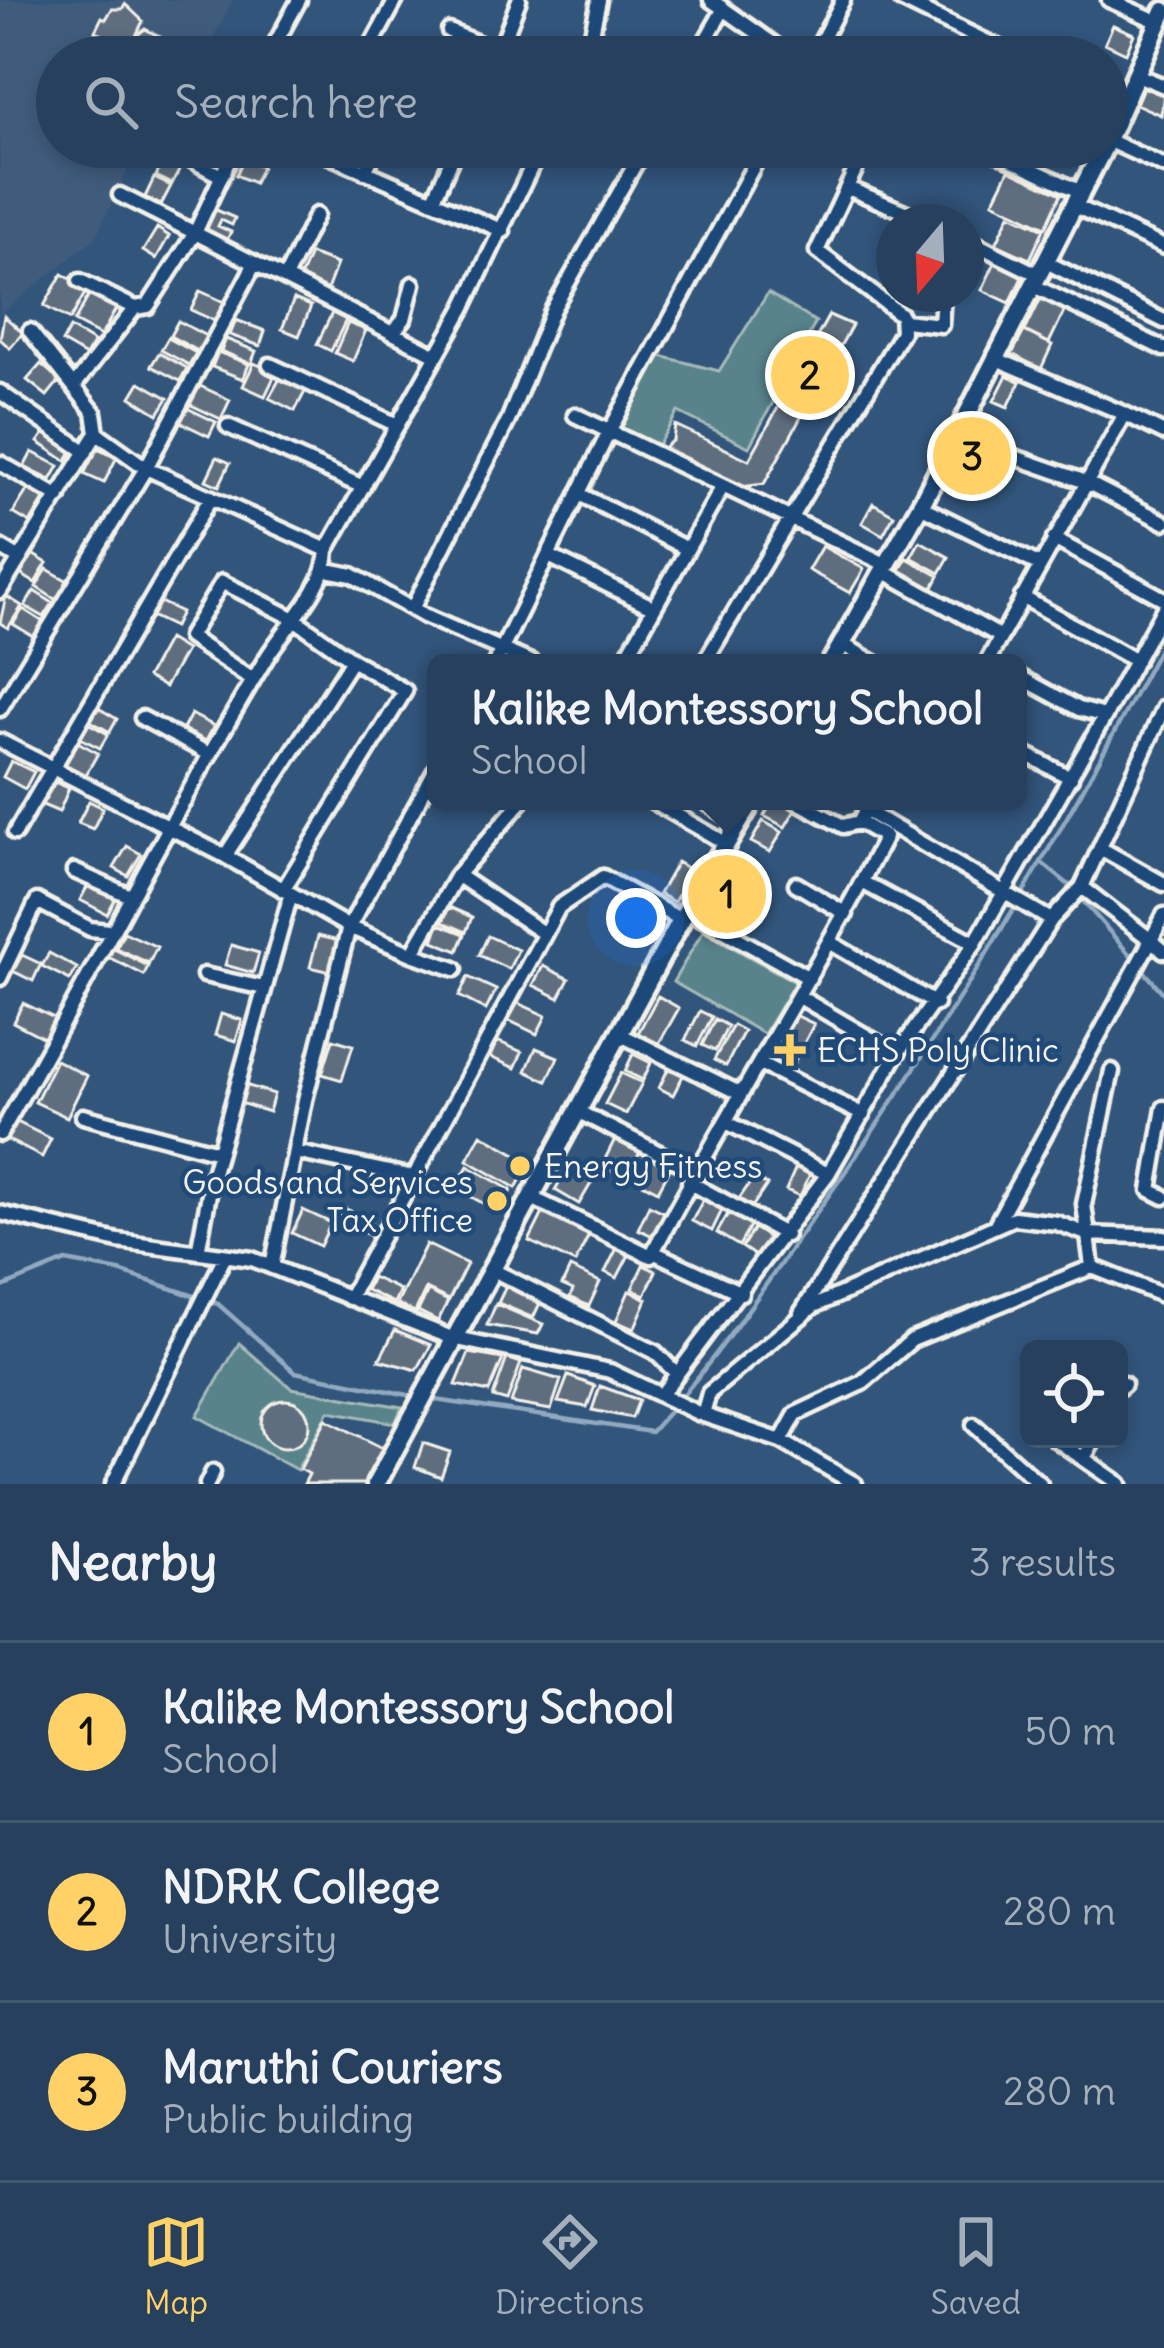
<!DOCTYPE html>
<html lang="en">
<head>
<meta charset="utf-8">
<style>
	body { margin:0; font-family:Delius,sans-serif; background:#2e4763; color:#f1f3f6 }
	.controls { position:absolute; right:36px; bottom:36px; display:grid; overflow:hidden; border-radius:18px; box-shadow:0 6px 18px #0003 }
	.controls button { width:108px; height:108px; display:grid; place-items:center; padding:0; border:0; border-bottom:3px solid #425972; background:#26405d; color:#f1f3f6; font:60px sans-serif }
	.compass { position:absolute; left:876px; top:204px; width:108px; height:108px; border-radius:50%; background:#26405d; box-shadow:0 6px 18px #0003; rotate:199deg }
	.you { position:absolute; left:636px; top:918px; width:42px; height:42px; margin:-30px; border:9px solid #fff; border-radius:50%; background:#1a73e8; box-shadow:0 0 0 18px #1a73e833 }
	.badge { display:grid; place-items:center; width:78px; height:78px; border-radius:50%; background:#ffd166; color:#111; font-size:39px; font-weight:700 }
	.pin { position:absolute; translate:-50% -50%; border:6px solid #fff; box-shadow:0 3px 12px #0006 }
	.popup { position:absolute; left:427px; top:654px; width:600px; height:156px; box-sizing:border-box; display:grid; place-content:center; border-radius:18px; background:#26405d; filter:drop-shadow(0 3px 9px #0005); font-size:39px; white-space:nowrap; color:#a4afbc }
	.popup b { font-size:45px; color:#f1f3f6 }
	.popup::after { content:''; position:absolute; left:50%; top:100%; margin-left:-24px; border:24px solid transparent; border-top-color:#26405d }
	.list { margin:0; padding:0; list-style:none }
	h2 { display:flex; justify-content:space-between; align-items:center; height:156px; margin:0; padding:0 48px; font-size:51px }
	h2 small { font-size:39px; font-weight:400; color:#a4afbc }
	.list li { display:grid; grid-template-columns:78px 1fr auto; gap:36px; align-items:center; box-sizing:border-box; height:180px; padding:0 48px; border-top:3px solid #425972 }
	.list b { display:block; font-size:45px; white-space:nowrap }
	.list p { margin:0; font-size:39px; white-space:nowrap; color:#a4afbc }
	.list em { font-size:39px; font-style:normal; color:#a4afbc }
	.icon { flex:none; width:66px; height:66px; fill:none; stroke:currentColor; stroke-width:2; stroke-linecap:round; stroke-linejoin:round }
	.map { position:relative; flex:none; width:1164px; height:1484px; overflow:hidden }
	.search { position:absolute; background:#26405d; box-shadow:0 6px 18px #0003; left:36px; right:36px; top:36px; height:132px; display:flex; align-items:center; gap:30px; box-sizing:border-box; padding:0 42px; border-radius:66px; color:#a4afbc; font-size:45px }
	.sheet { height:696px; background:#26405d }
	nav { display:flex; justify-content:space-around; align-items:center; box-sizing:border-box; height:168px; border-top:3px solid #425972; background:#26405d; font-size:33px; color:#a4afbc }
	nav a { display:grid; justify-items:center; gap:6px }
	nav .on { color:#ffd166 }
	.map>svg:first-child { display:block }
</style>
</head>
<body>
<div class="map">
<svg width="1164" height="1484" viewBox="0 0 1164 1484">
	<rect width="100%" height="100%" fill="#32557c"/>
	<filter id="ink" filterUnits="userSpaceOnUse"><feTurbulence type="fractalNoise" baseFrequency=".00833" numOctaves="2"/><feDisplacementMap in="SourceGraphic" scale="24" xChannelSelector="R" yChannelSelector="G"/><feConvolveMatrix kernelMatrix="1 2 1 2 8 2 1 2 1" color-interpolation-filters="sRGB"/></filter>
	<g filter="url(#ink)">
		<path fill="#405c7d" d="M0,0H233L203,57H57V147H139L95,238L0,314Z"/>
		<path fill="#59838a" stroke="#a6bab9" stroke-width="3" d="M768,293L816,322L749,447L678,412L656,448L616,429L653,354L719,371Z
			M703,931L795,982L764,1034L673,982Z
			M239,1343L291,1388L402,1407L395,1423L329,1411L297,1470L197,1416Z"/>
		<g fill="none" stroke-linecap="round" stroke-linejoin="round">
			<path stroke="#92aac0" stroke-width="4.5" d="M1043,864L1069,885L1164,994
				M0,1288L66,1261L119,1271L218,1304L295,1372L418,1397
				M429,1399L651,1432C711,1367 759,1294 810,1222C942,1036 1058,842 1164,640"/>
		</g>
		<path fill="#5f6e7f" stroke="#f4f1e8" stroke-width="3" d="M125,4L143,21L136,36L145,29L162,38L153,57H129L131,47L126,57H99L103,35L95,31L102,17L106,19L112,9H122Z
			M1113,25L1134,34L1126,53L1105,43Z
			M544,32L574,43L569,57L536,54Z
			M1144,84L1164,93L1161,115L1136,104Z
			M166,155L183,163L172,184L156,176Z
			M244,158L262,167L254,183L236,175Z
			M1009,170L1061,194L1046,227L993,202Z
			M154,178L171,186L161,205L145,197Z
			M214,209L235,218L232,225L221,220L218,226L231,232L226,242L205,233Z
			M1010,214L1044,229L1030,259L996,244Z
			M157,228L169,236L156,259L143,251Z
			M310,254L337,264L327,290L299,280Z
			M996,260L1024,273L1010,303L982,290Z
			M62,274L88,288L70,320L44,306Z
			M200,291L224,302L215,321L191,310Z
			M91,292L117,307L101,336L74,322Z
			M1041,298L1065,310L1049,343L1025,331Z
			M294,299L311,306L299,336L282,329Z
			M332,313L346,320L331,351L317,344Z
			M829,315L852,325L764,484L733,488L659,452L673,440L675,425L749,460Z
			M4,316L23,333L10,348L0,339Z
			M236,320L265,331L260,346L230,335Z
			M178,321L208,337L200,352L170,336Z
			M348,323L366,330L353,361L335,353Z
			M70,328L94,342L86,356L62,342Z
			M1024,331L1052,345L1041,369L1012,354Z
			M168,338L196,353L189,365L161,350Z
			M226,339L256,351L251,364L221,351Z
			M218,352L249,364L243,379L212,367Z
			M159,353L187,368L180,381L151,366Z
			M254,363L276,373L265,396L243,386Z
			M41,364L60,380L47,396L27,380Z
			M283,373L308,386L295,411L269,398Z
			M1007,375L1020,382L1008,407L994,401Z
			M140,382L168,398L158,414L131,397Z
			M198,385L230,400L221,419L189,404Z
			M187,408L216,422L209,436L180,422Z
			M48,428L75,447L66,461L38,442Z
			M968,446L1001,462L986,493L953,476Z
			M97,448L117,457L104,483L84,474Z
			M32,452L59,466L51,480L24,467Z
			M217,457L230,463L219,486L206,480Z
			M28,489L44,499L30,523L13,513Z
			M873,503L894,515L883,535L862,523Z
			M920,541L949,557L940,573L911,557Z
			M822,546L864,569L850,593L808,570Z
			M29,552L47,563L35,583L17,572Z
			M907,558L939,576L931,591L898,573Z
			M47,569L68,581L56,600L36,587Z
			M34,591L53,603L44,617L25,606Z
			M6,596L22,606L8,628L0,623Z
			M158,601L181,612L174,627L151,616Z
			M23,609L45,623L36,638L13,624Z
			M168,639L186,650L165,687L147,677Z
			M95,706L117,719L110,732L87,719Z
			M191,714L214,726L206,741L183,729Z
			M84,721L108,734L100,748L76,736Z
			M74,740L98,753L84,778L60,765Z
			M11,761L34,772L25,789L3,777Z
			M50,780L69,788L59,812L40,804Z
			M89,801L103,808L93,829L78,823Z
			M706,801H737L724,824L701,810Z
			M773,801L797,807L785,827L764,816Z
			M763,821L782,832L770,852L751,842Z
			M127,846L141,854L128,876L114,868Z
			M677,862L692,871L674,902L659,894Z
			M91,880L118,894L107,914L80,900Z
			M726,884L762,907L749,928L713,905Z
			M449,907L472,917L466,932L443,922Z
			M653,909L669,918L657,941L640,932Z
			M439,924L465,934L458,951L433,941Z
			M124,932L157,947L149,963L116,948Z
			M318,936L339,941L331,972L310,967Z
			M488,936L518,950L509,969L479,955Z
			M231,945L259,953L253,973L225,965Z
			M112,948L148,966L144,975L108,957Z
			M49,953L77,968L70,980L42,966Z
			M22,955L41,964L33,981L13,971Z
			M543,966L569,979L559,998L533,985Z
			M468,977L496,990L486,1010L459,996Z
			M658,996L679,1008L658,1045L638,1033Z
			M516,1002L546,1016L537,1034L508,1020Z
			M23,1003L54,1018L44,1038L13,1022Z
			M700,1011L712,1017L697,1046L685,1040Z
			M791,1013L814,1024L789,1072L767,1061Z
			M221,1014L242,1020L236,1041L215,1035Z
			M715,1019L728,1026L715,1051L702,1045Z
			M733,1025L744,1031L726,1066L714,1060Z
			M333,1039L353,1045L342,1080L322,1074Z
			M497,1041L522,1052L515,1068L490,1057Z
			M536,1048L558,1057L547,1081L526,1071Z
			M633,1054L651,1063L643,1080L625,1071Z
			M56,1060L87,1076L67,1117L35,1102Z
			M670,1065L685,1072L673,1095L659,1088Z
			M621,1073L642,1083L626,1114L605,1104Z
			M245,1085L274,1094L269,1112L240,1103Z
			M15,1121L51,1139L42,1157L6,1139Z
			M481,1134L530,1162L516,1188L467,1160Z
			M615,1139L640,1152L626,1178L602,1165Z
			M648,1153L672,1165L658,1191L635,1179Z
			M571,1161L596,1175L579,1204L555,1190Z
			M468,1166L511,1190L499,1212L455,1188Z
			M796,1167L810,1174L800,1196L786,1190Z
			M754,1177L767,1185L752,1207L739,1199Z
			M705,1196L724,1206L712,1231L692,1221Z
			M649,1205L664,1212L653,1236L638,1229Z
			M344,1208L371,1220V1236L338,1221Z
			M303,1210L331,1223L320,1246L292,1233Z
			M544,1211L590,1233L575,1263L529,1241Z
			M729,1212L751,1225L739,1246L717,1233Z
			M754,1228L774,1241L761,1260L742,1247Z
			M426,1244L467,1264L449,1300L426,1289L415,1312L397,1304Z
			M619,1244L631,1251L617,1278L605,1272Z
			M643,1265L656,1271L645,1295L632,1289Z
			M570,1268L600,1282L589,1306L570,1297L573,1290L562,1285Z
			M372,1277L400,1290L394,1303L366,1290Z
			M506,1286L541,1301L533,1318L498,1303Z
			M428,1291L448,1301L438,1321L418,1311Z
			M629,1291L647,1299L634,1329L616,1321Z
			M496,1304L543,1324L538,1334L487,1325Z
			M395,1330L431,1345L417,1370L379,1360Z
			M469,1353L503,1359L489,1392L456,1385Z
			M507,1358L521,1363L507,1401L493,1397Z
			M523,1369L561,1380L551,1410L511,1403Z
			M568,1376L595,1386L587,1407L558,1402Z
			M600,1386L639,1400L632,1418L592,1410Z
			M261 1424a24 24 0 1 1 48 0a24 24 0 1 1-48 0Z
			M326,1419L388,1451L370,1484H304L309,1474L300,1469Z
			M423,1443L450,1452L441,1477L415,1467Z"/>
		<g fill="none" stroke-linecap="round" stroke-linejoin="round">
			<defs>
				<path id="street" d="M711,0L792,57
					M901,0L1018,57
					M1109,0L1159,22
					M449,31L510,57
					M498,55L519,0
					M268,57L299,0
					M365,57L396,0
					M587,57L599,0
					M696,57L722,12
					M813,57L843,0
					M1137,75L1164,86
					M1107,140L1164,166
					M168,147L221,176
					M309,147L503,231
					M984,147L1081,192
					M365,172L377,147
					M848,188L928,222
					M120,195L436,355
					M433,201L457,147
					M1075,206L1164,247
					M966,239L1039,275
					M1046,262L1164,321
					M285,278L316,215
					M80,281L135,308L148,306L195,233L235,147
					M1034,286L1164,349
					M904,321L941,325L943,294
					M393,333L404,319L413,284
					M994,358L1125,414
					M270,365L397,425
					M74,386L135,308
					M0,392L86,452
					M575,415L723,486
					M228,426L363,487
					M97,433L146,468L255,263
					M955,436L1086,482L1164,522
					M0,463L59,497
					M579,494L687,549
					M920,506L1040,565
					M1054,539L1164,599
					M0,547L20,559
					M549,556L654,608
					M327,570L352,575L424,616L533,663
					M883,571L1001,637
					M0,591L97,433L94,412L30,331
					M1022,597L1136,661
					M412,609L508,421L553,309L645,147
					M842,644L875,663
					M495,663L609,432L764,147
					M623,663L723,486L887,565
					M704,663L902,332L901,315L817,251L866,147
					M993,663L988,660L1125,414L1164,433
					M1018,676L1079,709L1105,716L1164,608
					M0,709L146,468L327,550L464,307L541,147
					M142,718L209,754
					M0,741L225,856L349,927L305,1100L272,1267
					M1018,750L1071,778
					M436,769L349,927L412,954L457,875L522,801
					M652,801L727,844
					M796,801L843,826L859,822L870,801
					M865,810L1051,920L1082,887L1164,707
					M15,833L211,497
					M1100,848L1164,884
					M225,856L352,660L293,618L222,582L189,637L253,680
					M74,871L128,895
					M457,875L543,933
					M862,882L975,943
					M796,884L846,914
					M1082,887L1151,940L1164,915
					M283,890L405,691L352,660
					M687,910L809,978
					M831,943L936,1004
					M412,954L455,969
					M204,975L264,988
					M0,978L37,901L90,929L110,931
					M798,996L897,1054
					M619,1034L741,1094
					M759,1063L863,1115
					M1164,1108L1150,1190L1164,1197
					M579,1112L695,1171
					M83,1116L218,1152
					M726,1122L828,1174
					M0,1134C91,978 171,815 265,660C285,626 326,590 327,550
					M295,1152L413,1177
					M689,1182L786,1235
					M532,1198L651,1256C725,1114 812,980 885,837L859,822
					M0,1213L118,1241L252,1259L452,1338L610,1371L698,1413L781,1441L855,1484
					M996,1224L1151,940L1164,951
					M198,1252L213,1173L291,894
					M653,1252L741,1293
					M1092,1267L1084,1204L1112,1071
					M1092,1267L1164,1296
					M491,1269L655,1352L674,1371
					M349,1298L559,907L603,877L681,920
					M801,1313L1051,920
					M1119,1388L1124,1384
					M661,1395L828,1174L897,1054L975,943L1105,716
					M703,1415L709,1393L814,1306L1014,1218L1057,1223L1087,1234L1164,1237
					M974,1425L1040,1484
					M1055,1439L1120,1484
					M781,1441L796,1414L862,1383L912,1340L1092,1267
					M1085,1456L1095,1439
					M113,1484L225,1256
					M207,1484L213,1472"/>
				<path id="secondary" d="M1107,140L1164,11
					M831,663L924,499L1104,147
					M376,1484L681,920L752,801"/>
			</defs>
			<use href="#street" stroke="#f4f1e8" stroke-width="21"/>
			<use href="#secondary" stroke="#f4f1e8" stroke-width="26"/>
			<use href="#street" stroke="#1f4a7a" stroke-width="12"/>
			<use href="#secondary" stroke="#1f4a7a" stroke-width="16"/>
		</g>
	</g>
	<g fill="#ffd166" stroke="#1f4a7a" stroke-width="4.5">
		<path d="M784 1032h12v12h12v12h-12v12h-12v-12h-12v-12h12z"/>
		<circle cx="520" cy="1166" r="12"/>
		<circle cx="497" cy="1201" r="12"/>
	</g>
	<g text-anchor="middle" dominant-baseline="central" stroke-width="9" stroke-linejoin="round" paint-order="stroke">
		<g font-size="33" fill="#f4f1e8" stroke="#1f4a7a" text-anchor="start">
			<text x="817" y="1050">ECHS Poly Clinic</text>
			<text x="544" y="1166">Energy Fitness</text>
			<text x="473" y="1182" text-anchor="end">Goods and Services<tspan x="473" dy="38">Tax Office</tspan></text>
		</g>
	</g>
</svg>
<div class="controls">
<button><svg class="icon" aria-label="locate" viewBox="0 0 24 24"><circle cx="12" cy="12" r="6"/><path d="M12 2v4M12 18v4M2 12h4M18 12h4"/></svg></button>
</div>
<svg class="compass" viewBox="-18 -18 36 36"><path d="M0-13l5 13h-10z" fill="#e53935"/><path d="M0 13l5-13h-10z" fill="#a4afbc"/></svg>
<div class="you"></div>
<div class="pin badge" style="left:727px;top:894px">1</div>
<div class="popup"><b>Kalike Montessory School</b>School</div>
<div class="pin badge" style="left:810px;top:375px">2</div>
<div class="pin badge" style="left:972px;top:456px">3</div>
<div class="search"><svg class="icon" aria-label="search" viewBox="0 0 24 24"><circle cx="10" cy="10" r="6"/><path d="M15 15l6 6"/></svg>Search here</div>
</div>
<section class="sheet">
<h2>Nearby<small>3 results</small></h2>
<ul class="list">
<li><span class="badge">1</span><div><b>Kalike Montessory School</b><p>School</p></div><em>50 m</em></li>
<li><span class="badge">2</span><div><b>NDRK College</b><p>University</p></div><em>280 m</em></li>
<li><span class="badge">3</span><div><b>Maruthi Couriers</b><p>Public building</p></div><em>280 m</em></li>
</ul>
</section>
<nav>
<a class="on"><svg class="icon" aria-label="map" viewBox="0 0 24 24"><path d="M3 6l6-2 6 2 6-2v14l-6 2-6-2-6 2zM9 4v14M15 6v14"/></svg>Map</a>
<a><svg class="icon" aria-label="directions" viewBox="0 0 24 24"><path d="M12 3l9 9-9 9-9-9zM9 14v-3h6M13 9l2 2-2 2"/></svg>Directions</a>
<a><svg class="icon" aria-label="saved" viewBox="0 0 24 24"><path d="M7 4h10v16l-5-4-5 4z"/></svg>Saved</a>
</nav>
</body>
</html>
